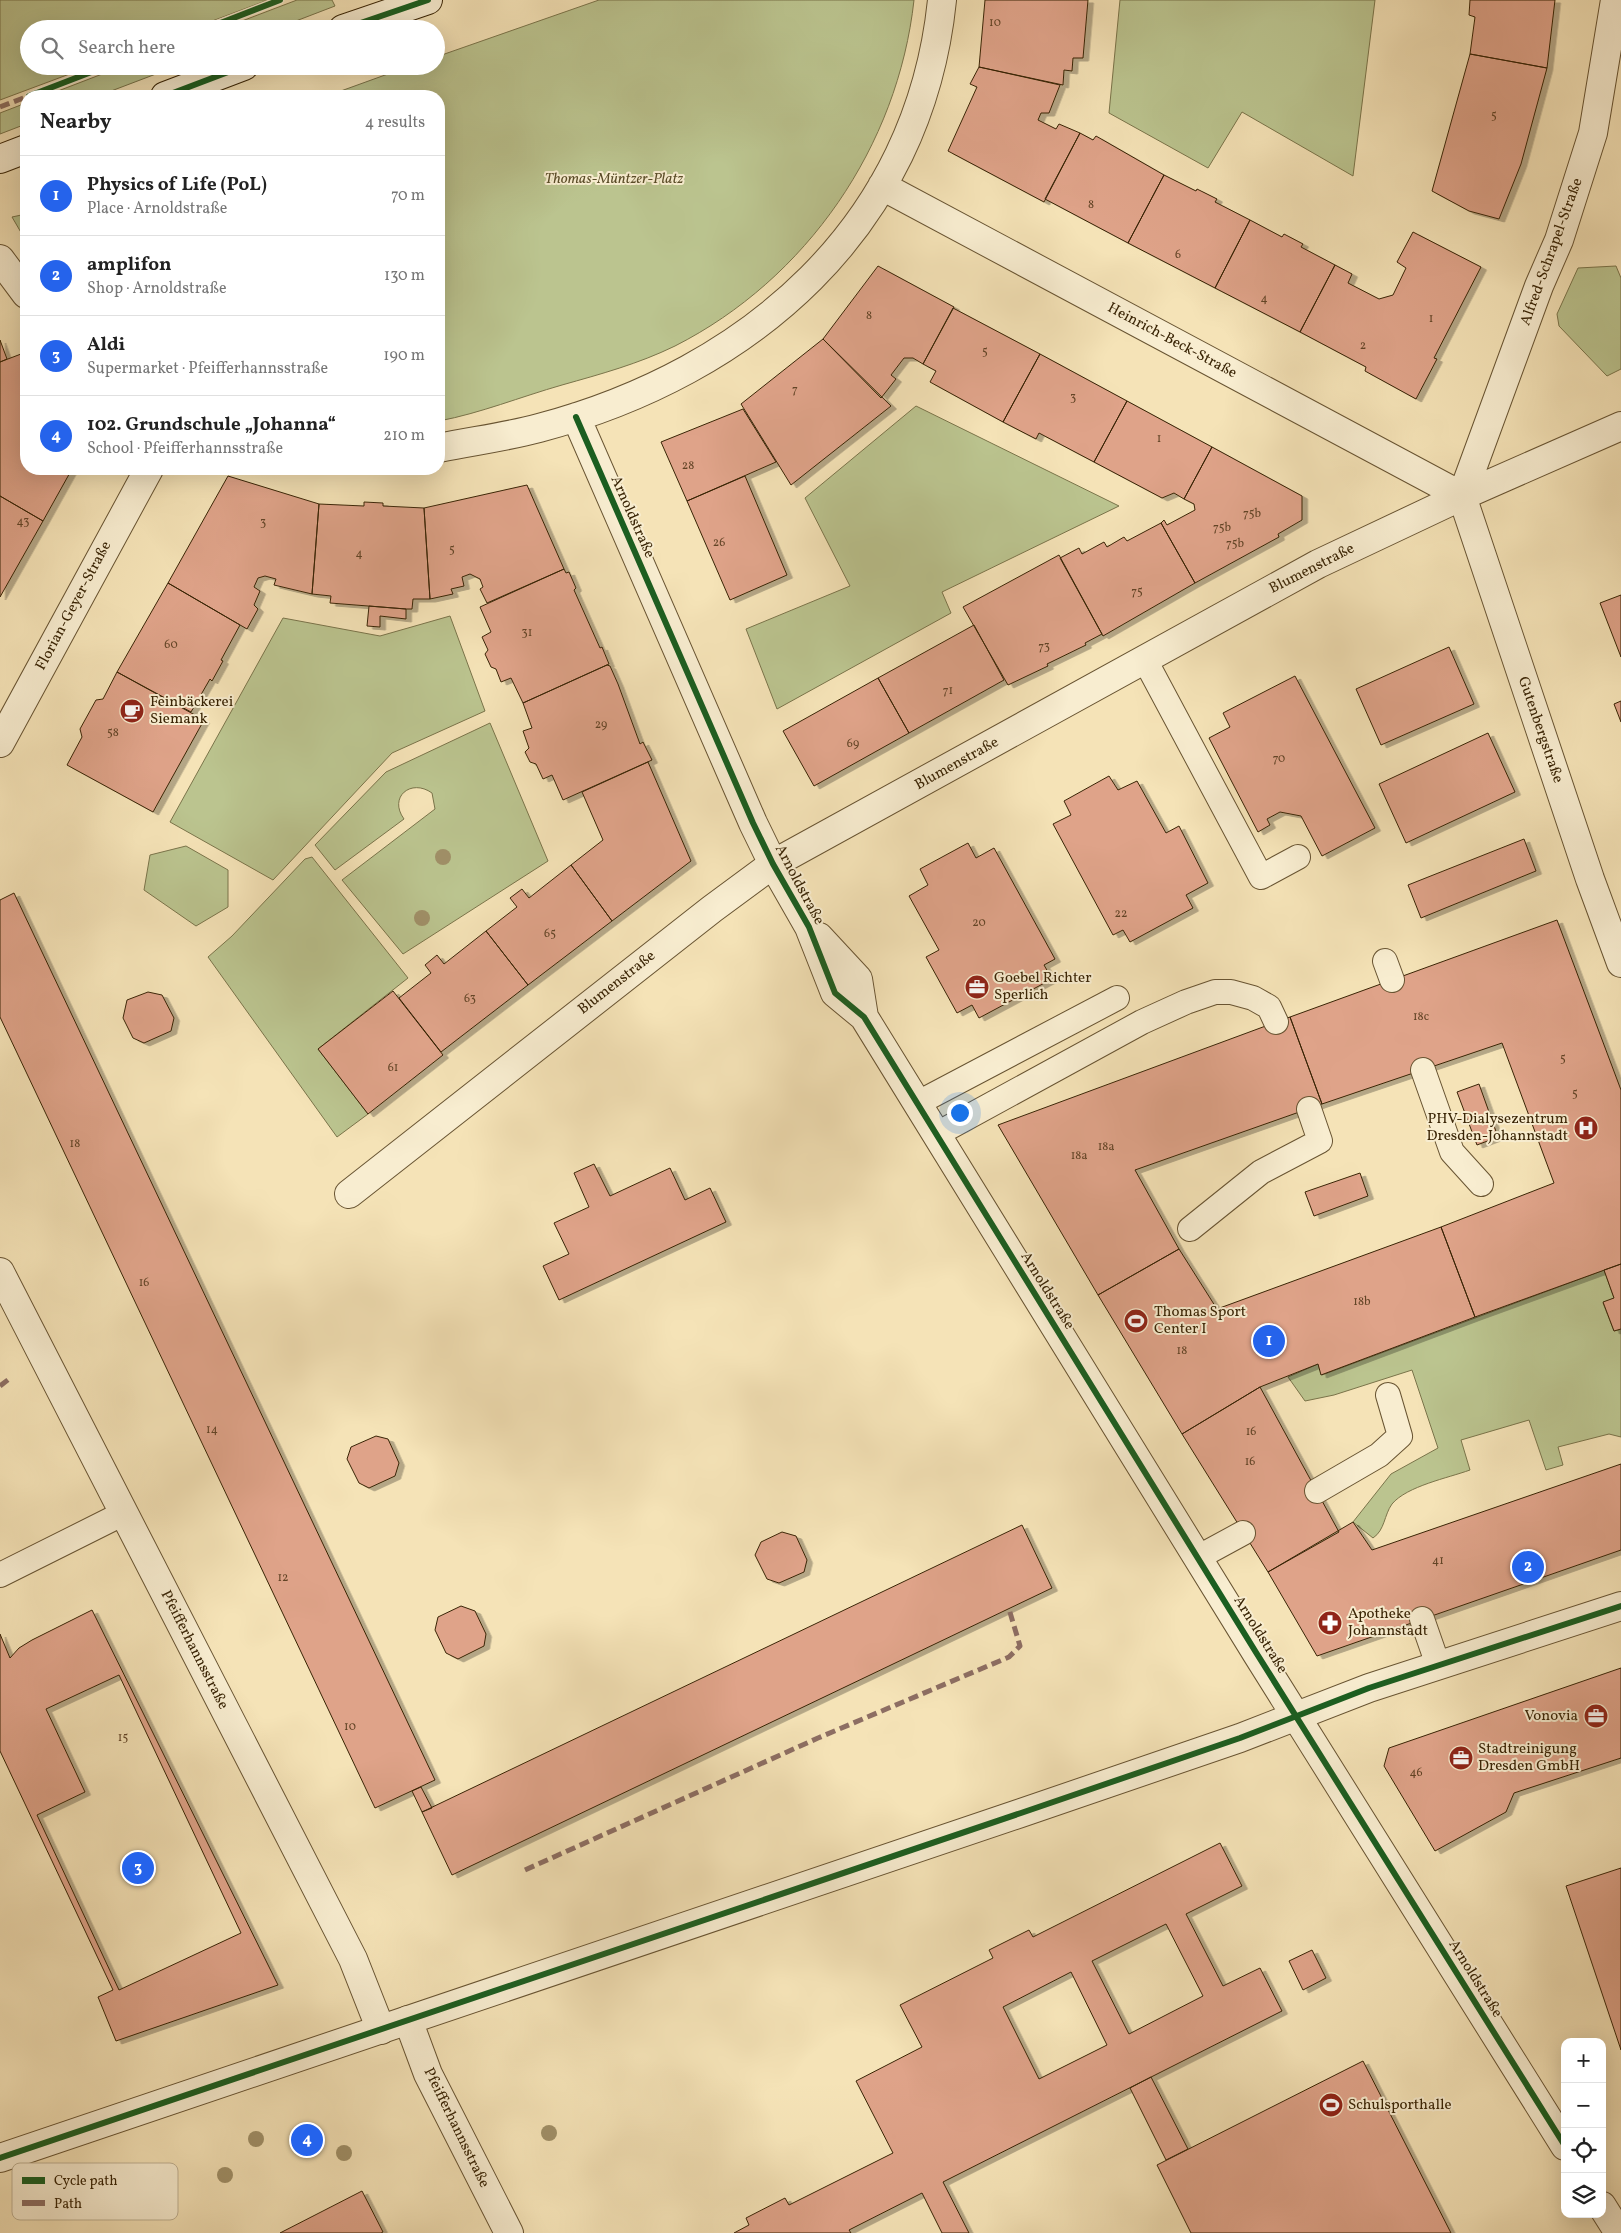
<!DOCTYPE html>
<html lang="en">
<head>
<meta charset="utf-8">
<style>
	body { margin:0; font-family:Vollkorn,serif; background:#f2f2f2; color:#222 }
	.controls { position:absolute; right:15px; bottom:15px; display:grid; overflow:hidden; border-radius:10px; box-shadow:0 5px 20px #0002 }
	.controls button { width:45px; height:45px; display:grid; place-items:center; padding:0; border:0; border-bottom:1px solid #e0e0e0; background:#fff; color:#222; font:25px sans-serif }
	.you { position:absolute; left:959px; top:1112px; width:18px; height:18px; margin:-12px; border:4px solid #fff; border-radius:50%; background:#1a73e8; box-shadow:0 0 0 8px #1a73e833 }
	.badge { display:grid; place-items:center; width:32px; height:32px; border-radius:50%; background:#2563eb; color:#fff; font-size:16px; font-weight:700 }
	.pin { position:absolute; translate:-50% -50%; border:2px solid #fff; box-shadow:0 1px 5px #0006 }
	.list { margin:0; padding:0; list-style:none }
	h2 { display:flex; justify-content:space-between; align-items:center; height:65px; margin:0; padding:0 20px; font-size:21px }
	h2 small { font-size:16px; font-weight:400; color:#767676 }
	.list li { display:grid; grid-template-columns:32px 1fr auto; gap:15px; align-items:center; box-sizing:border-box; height:80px; padding:0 20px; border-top:1px solid #e0e0e0 }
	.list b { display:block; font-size:19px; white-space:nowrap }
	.list p { margin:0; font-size:16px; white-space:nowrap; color:#767676 }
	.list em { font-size:16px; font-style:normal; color:#767676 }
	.icon { flex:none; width:28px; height:28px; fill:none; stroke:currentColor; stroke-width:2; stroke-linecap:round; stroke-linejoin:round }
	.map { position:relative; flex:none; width:1621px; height:2233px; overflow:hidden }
	.search { position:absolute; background:#fff; box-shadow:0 5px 20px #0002; left:20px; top:20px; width:425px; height:55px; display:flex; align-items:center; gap:12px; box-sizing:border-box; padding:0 18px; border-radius:28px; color:#767676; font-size:19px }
	.panel { position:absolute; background:#fff; box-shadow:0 5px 20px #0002; left:20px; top:90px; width:425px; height:385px; border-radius:20px }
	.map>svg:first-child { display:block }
</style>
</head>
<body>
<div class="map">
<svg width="1621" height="2233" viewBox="0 0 1621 2233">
	<defs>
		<filter id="shadow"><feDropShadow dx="5.5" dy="3" stdDeviation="0" flood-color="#0004"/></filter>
	</defs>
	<rect width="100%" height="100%" fill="#f5e3b7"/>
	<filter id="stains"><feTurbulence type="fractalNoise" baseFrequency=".004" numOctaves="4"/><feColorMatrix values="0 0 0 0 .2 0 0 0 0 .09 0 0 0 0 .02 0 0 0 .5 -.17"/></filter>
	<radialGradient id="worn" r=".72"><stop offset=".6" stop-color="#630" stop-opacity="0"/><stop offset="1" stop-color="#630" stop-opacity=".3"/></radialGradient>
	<path fill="#bbc48f" stroke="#7a744a" d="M0,0H268L191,29H29V66H91L0,100Z
		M297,0H332L335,6L275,29H221Z
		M599,0H914C898,146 807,279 675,346C638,364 601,374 562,385C520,397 481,413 439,421V96H327L410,66H436V57Z
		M1120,0H1375L1353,176L1242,112L1208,168L1109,113Z
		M123,66H177L98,96H45Z
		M26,103V124L0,134V113Z
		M26,214V241L12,217Z
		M1616,266L1621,278V369L1607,376L1559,326L1557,314L1578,268Z
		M916,406L1119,506L942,592L951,613L777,709L746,629L850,586L805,498Z
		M450,616L485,711L392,753L273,880L170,822L283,618L380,636Z
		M490,723L548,861L403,954L342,880L435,809L432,793C411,778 388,797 404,819L335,870L315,845L386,772Z
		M186,846L228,870V907L196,926L144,890L150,855Z
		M312,857L408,978L318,1049L368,1114L337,1137L208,957L232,936L305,859Z
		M1604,1270L1614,1298L1603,1303L1614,1331L1621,1329V1437L1609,1434L1558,1447L1563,1465L1546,1470L1529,1420L1461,1440L1470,1470C1448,1478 1407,1486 1392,1504C1384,1515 1385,1530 1373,1538L1353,1522L1391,1474L1438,1448L1412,1370L1334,1395L1305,1401L1288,1377L1318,1364L1322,1375Z"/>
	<path fill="#dfa389" stroke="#392405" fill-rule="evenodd" filter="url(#shadow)" d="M985,0H1088L1083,58H1073L1072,71L1064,70L1063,85L979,67Z
		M1470,0H1555L1547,68L1470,54L1475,17L1469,15Z
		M1470,54L1547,68L1521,164L1499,219L1469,211L1432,191Z
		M979,67L1060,85L1049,113H1041L1038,120L1056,129L1059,124L1080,133L1044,202L948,151L977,87L970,84Z
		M1080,133L1093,140L1096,136L1164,175L1128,243L1045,199Z
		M1164,175L1196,191L1197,189L1217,199L1215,202L1250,220L1215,288L1128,243Z
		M1250,220L1282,237L1284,234L1303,244L1301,247L1335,265L1300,332L1215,288Z
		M1413,232L1481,267L1434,358L1437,359L1416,399L1365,371L1366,367L1300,332L1335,265L1352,274L1348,283L1379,299L1393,295L1406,268L1397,262Z
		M878,266L954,307L923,364L913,358H904L891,375L896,379L881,398L823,339Z
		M953,308L1040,354L1003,422L930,382L936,371L923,364Z
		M823,339L891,406L791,485L741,404Z
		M0,340L7,359L0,362Z
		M21,354L26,369V469H72L43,521L0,496V362Z
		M1040,354L1127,401L1094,462L1039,433L1036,439L1003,422Z
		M1127,401L1212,447L1184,499L1174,493L1162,498L1094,462Z
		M743,409L776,462L687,501L661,442Z
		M1212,447L1302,496V520L1278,534L1279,537L1195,583L1161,523L1164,520L1167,525L1195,510L1194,504L1184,499Z
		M228,476L319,504L312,594L274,585L276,579L265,576L258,578L254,587L260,591L254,605L258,609L247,629L168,583Z
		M745,476L787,575L730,600L687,501Z
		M527,485L564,569L487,603L480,589L483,587L480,579L470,574L462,577L464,586L451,589L453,594L430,599L424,508Z
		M0,496L43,521L0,597Z
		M364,502L383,503V506L424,508L430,599H413L412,609H406L330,603L331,596L312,594L319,504L364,506Z
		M1161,523L1195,583L1103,636L1060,558L1079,548L1082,554L1104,542L1107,547L1124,537L1127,541Z
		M1059,555L1102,634L1085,643L1086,645L1047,664L1048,666L1008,685L963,607Z
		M564,569L566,573L569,572L576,588L574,590L600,648L602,647L609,664L523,703L511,678L501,682L496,669L491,667L485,654L488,650L482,637L491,632L480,607Z
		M168,583L240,625L221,660L223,661L212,681L210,679L191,712L117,672Z
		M1621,595V657L1600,603Z
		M369,606L406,609V619L380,616V627L367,626Z
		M974,625L1004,680L909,733L878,678Z
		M1449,647L1474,704L1381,745L1356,689Z
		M607,665L610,666L618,684L640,744L643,742L652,760L563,800L552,775L543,779L536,764L530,762L525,752L529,748L523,731L532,728L523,703Z
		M117,672L204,720L153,812L67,765L82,737L80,729L96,700L103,699Z
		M1295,676L1375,828L1322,856L1301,816L1280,812L1267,819L1270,825L1258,832L1209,738L1230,727L1223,713Z
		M878,678L909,733L814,786L783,731Z
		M1621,701V722L1614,704Z
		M1488,733L1515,792L1406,843L1379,784Z
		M648,762L691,861L612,921L571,865L603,840L582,792Z
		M1109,776L1118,790L1137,781L1166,833L1179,826L1208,883L1186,895L1193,908L1130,942L1123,930L1113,935L1053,824L1071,815L1064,801Z
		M1524,839L1536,871L1421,918L1408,885Z
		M968,843L976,858L994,848L1055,959L1044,965L1052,979L979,1018L972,1005L957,1013L926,957L939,950L909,896L928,885L920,869Z
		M571,865L612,921L528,985L486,931L517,907L510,898L522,889L529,898Z
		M14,893L435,1780L375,1808L0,1017V900Z
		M1557,920L1621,1090V1264L1475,1317L1441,1227L1554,1183L1502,1043L1322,1104L1290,1017Z
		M486,931L528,985L441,1052L399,998L431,973L425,965L437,955L444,964Z
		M393,991L443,1055L368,1114L318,1049Z
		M148,992L162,995L174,1018L171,1031L144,1043L133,1038L123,1018L127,1000Z
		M1290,1017L1322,1104L1135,1170L1179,1249L1098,1295L998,1125Z
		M1479,1084L1498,1137L1477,1145L1457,1092Z
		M594,1164L610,1196L670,1168L685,1200L710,1188L726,1222L559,1300L543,1266L569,1254L554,1223L589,1207L574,1173Z
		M1360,1173L1368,1196L1314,1216L1305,1192Z
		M1441,1227L1475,1317L1321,1375L1318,1364L1260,1387L1182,1434L1098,1295L1179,1249L1217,1309Z
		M1621,1264V1329L1614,1331L1603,1302L1614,1298L1604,1270Z
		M1260,1387L1339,1532L1268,1572L1182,1434Z
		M376,1436L388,1439L399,1463L395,1476L369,1488L359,1483L347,1459L351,1447Z
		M1621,1464V1550L1317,1656L1268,1572L1353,1522L1372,1550Z
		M1022,1525L1052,1588L452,1875L422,1812Z
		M782,1532L796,1536L807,1560L804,1572L779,1583L767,1579L755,1555L761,1542Z
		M461,1606L475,1611L486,1634L484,1646L458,1659L446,1653L435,1630L438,1617Z
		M92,1610L278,1985L116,2041L98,1997L113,1990L0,1751V1634L10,1658L19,1648L32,1640Z
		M1621,1668V1758L1514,1793L1506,1812L1435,1851L1384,1766L1389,1748Z
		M119,1675L241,1933L119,1990L37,1815L85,1792L46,1709Z
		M421,1787L432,1808L422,1812L412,1791Z
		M1220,1843L1242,1886L1186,1914L1223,1986L1260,1968L1282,2011L943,2182L969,2233H942L922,2193L849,2230L851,2233H734L749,2225L746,2218L785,2198L789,2205L893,2153L856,2081L922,2047L900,2005L993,1958L989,1950L1029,1930L1033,1937ZM1166,1924L1203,1996L1129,2034L1092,1961ZM1071,1972L1107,2045L1039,2079L1003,2007Z
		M1621,1868V2050L1566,1886Z
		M1312,1950L1326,1978L1303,1990L1289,1961Z
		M1363,2061L1451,2233H1191L1157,2165Z
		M1151,2077L1188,2149L1166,2160L1130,2088Z
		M362,2191L383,2232L381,2233H280Z"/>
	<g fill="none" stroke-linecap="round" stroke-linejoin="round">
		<defs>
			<path id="service" d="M1145,660L1261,877L1298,857
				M1385,961L1392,980
				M1423,1070L1452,1152L1481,1184
				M918,1103L1117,998
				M937,1134L1142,1022L1186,1002L1215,992H1231L1253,998L1269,1007L1276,1022
				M1190,1229L1261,1172L1320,1141L1309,1109
				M1317,1491L1379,1455L1400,1436L1388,1395
				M1197,1558L1243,1533
				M0,1575L124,1513
				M1422,1619L1438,1665"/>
			<path id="minor" d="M882,186L1462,496
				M0,259L26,294
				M576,417L753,823L773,864L809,927L835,993L864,1017L1257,1654L1565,2146
				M439,448C472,441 506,437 539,428C750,372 919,227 942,0
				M1462,496L1539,286L1559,240L1593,133L1615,0
				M1462,496L1590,879L1621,963
				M0,743L149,469
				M819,937L858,979L864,1017
				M349,1194L712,909L773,864L1318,564L1462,496L1621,426
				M0,1272L353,1959L381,2030
				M408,2020L428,2074L509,2233
				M1602,2206L1619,2233"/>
			<path id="tertiary" d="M0,2158L1021,1813L1240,1738L1369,1688L1621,1606"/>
			<path id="secondary" d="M343,29L428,0
				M165,96L244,66
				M0,159L26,149"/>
		</defs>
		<use href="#service" stroke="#685432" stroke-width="26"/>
		<use href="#minor" stroke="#685432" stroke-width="30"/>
		<use href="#tertiary" stroke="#685432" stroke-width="30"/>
		<use href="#secondary" stroke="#392405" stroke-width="30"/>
		<use href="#service" stroke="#f8edd0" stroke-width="24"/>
		<use href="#minor" stroke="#f8edd0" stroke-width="28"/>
		<use href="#tertiary" stroke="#f8edd0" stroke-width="28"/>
		<use href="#secondary" stroke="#f8edd0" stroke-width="28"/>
		<path stroke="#8d6e63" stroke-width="5" stroke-dasharray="10 5" stroke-linecap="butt" d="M0,107L26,97
			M0,1386L9,1379
			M525,1870L818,1738L1009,1657L1020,1646L1009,1609"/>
		<defs>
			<path id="cycleway" d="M205,29L280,0
				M343,29L428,0
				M29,96L107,66
				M165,96L244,66
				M576,417L753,823L773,864L809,927L835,993L864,1017L1257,1654L1565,2146
				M0,2158L1021,1813L1240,1738L1369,1688L1621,1606"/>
		</defs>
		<use href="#cycleway" stroke="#f8edd0" stroke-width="9"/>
		<use href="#cycleway" stroke="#1b5e20" stroke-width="6"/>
	</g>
	<g fill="#a09068">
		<circle cx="443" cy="857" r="8"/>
		<circle cx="422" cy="918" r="8"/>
		<circle cx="549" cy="2133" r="8"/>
		<circle cx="256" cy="2139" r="8"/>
		<circle cx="344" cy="2153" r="8"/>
		<circle cx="225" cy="2175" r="8"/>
	</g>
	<defs>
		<symbol id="cafe-disc" viewBox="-11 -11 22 22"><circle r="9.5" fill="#8f2418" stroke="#f8edd0"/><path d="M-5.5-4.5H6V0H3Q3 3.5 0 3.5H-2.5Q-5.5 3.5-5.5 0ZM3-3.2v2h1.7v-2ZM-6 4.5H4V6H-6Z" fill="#fff"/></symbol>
		<symbol id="office-disc" viewBox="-11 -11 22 22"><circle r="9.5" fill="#8f2418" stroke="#f8edd0"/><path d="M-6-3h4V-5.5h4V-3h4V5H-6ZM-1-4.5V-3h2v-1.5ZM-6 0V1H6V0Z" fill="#fff"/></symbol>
		<symbol id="hospital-disc" viewBox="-11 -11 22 22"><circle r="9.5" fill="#8f2418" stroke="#f8edd0"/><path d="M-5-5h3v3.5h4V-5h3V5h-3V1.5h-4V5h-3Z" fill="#fff"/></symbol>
		<symbol id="stadium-disc" viewBox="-11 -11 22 22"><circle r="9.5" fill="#8f2418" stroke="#f8edd0"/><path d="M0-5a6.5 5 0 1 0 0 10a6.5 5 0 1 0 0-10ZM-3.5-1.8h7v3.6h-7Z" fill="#fff"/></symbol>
		<symbol id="pharmacy-disc" viewBox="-11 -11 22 22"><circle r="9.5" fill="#8f2418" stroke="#f8edd0"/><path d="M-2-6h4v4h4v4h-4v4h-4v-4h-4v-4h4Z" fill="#fff"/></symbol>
	</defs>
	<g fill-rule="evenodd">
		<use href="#cafe-disc" x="118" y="697" width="28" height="28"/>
		<use href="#office-disc" x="963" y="973" width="28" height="28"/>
		<use href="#hospital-disc" x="1572" y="1114" width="28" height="28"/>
		<use href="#stadium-disc" x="1122" y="1307" width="28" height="28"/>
		<use href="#pharmacy-disc" x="1316" y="1609" width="28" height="28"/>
		<use href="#office-disc" x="1582" y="1702" width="28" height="28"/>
		<use href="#office-disc" x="1447" y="1744" width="28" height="28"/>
		<use href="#stadium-disc" x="1317" y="2091" width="28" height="28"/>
	</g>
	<g text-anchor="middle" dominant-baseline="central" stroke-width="4" stroke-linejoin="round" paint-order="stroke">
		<g font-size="12" fill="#624426">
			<text x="995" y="23">10</text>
			<text x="1494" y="116">5</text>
			<text x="1091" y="205">8</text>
			<text x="1178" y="255">6</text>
			<text x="1264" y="299">4</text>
			<text x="869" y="316">8</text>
			<text x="1431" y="319">1</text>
			<text x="1363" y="346">2</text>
			<text x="985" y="352">5</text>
			<text x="795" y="390">7</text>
			<text x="1073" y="398">3</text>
			<text x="1159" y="439">1</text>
			<text x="688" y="466">28</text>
			<text x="1252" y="514">75b</text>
			<text x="23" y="522">43</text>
			<text x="263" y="523">3</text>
			<text x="1222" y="528">75b</text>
			<text x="719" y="543">26</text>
			<text x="1235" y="544">75b</text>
			<text x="452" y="550">5</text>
			<text x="359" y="554">4</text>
			<text x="1137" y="592">75</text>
			<text x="527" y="633">31</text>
			<text x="171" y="645">60</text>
			<text x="1044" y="647">73</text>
			<text x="948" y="691">71</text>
			<text x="601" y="725">29</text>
			<text x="113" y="733">58</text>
			<text x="853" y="744">69</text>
			<text x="1279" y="759">70</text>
			<text x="1121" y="914">22</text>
			<text x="979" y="923">20</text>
			<text x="550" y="934">65</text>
			<text x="470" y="999">63</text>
			<text x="1421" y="1017">18c</text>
			<text x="1563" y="1059">5</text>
			<text x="393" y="1068">61</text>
			<text x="1575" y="1094">5</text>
			<text x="75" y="1144">18</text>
			<text x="1106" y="1147">18a</text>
			<text x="1079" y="1156">18a</text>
			<text x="144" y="1283">16</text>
			<text x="1362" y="1302">18b</text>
			<text x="1182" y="1351">18</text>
			<text x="212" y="1430">14</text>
			<text x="1251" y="1432">16</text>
			<text x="1250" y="1462">16</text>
			<text x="1438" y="1561">41</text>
			<text x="283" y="1578">12</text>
			<text x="350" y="1727">10</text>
			<text x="123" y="1738">15</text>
			<text x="1416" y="1773">46</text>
		</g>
		<g font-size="15" font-style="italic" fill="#5a4c28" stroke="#f8edd0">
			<text x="614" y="179">Thomas-Müntzer-Platz</text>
		</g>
		<g font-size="15" fill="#392405" stroke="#f8edd0">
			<text transform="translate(1552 252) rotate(-70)">Alfred-Schrapel-Straße</text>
			<text transform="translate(1172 341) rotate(28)">Heinrich-Beck-Straße</text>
			<text transform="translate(632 517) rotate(66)">Arnoldstraße</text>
			<text transform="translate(1312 569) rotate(-27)">Blumenstraße</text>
			<text transform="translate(74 606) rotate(-62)">Florian-Geyer-Straße</text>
			<text transform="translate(1540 730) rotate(71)">Gutenbergstraße</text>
			<text transform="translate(957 764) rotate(-29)">Blumenstraße</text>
			<text transform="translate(799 885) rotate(62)">Arnoldstraße</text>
			<text transform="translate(617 983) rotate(-38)">Blumenstraße</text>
			<text transform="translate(1047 1291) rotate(58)">Arnoldstraße</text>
			<text transform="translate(1260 1635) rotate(58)">Arnoldstraße</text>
			<text transform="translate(194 1650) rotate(63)">Pfeifferhannsstraße</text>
			<text transform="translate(1475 1979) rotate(58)">Arnoldstraße</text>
			<text transform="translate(456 2128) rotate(64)">Pfeifferhannsstraße</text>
		</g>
		<g font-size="15" fill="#392405" stroke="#f8edd0" text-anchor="start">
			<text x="150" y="702">Feinbäckerei<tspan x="150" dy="17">Siemank</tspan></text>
			<text x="994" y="978">Goebel Richter<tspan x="994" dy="17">Sperlich</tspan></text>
			<text x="1568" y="1119" text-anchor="end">PHV-Dialysezentrum<tspan x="1568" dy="17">Dresden-Johannstadt</tspan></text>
			<text x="1154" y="1312">Thomas Sport<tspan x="1154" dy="17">Center I</tspan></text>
			<text x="1348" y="1614">Apotheke<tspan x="1348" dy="17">Johannstadt</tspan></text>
			<text x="1578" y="1716" text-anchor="end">Vonovia</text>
			<text x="1478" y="1749">Stadtreinigung<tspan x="1478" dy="17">Dresden GmbH</tspan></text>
			<text x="1348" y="2105">Schulsporthalle</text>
		</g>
	</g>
	<rect x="12" y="2163" width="166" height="57" rx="8" fill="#f8edd0" stroke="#bfb193" stroke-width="1"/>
	<rect x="22" y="2177" width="23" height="7" fill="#1b5e20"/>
	<rect x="22" y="2200" width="23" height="6" fill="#8d6e63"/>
	<g font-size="14" fill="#392405">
		<text x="54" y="2185">Cycle path</text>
		<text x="54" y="2208">Path</text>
	</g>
	<rect width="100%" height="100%" filter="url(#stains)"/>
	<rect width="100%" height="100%" fill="url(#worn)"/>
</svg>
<div class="controls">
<button>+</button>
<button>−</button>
<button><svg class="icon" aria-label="locate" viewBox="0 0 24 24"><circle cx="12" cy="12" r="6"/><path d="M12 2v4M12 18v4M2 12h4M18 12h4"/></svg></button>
<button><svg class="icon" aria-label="layers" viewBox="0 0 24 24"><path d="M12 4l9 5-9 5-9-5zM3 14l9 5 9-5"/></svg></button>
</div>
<div class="you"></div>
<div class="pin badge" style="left:1269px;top:1341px">1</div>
<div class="pin badge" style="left:1528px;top:1567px">2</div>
<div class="pin badge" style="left:138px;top:1868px">3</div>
<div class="pin badge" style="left:307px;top:2140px">4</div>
<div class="search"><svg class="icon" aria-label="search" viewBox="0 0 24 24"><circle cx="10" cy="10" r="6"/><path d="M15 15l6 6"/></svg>Search here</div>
<section class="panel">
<h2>Nearby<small>4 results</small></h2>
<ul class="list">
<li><span class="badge">1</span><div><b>Physics of Life (PoL)</b><p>Place · Arnoldstraße</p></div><em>70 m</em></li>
<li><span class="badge">2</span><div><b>amplifon</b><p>Shop · Arnoldstraße</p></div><em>130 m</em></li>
<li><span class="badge">3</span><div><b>Aldi</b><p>Supermarket · Pfeifferhannsstraße</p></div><em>190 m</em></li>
<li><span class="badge">4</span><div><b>102. Grundschule „Johanna“</b><p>School · Pfeifferhannsstraße</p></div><em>210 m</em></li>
</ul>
</section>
</div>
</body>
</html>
